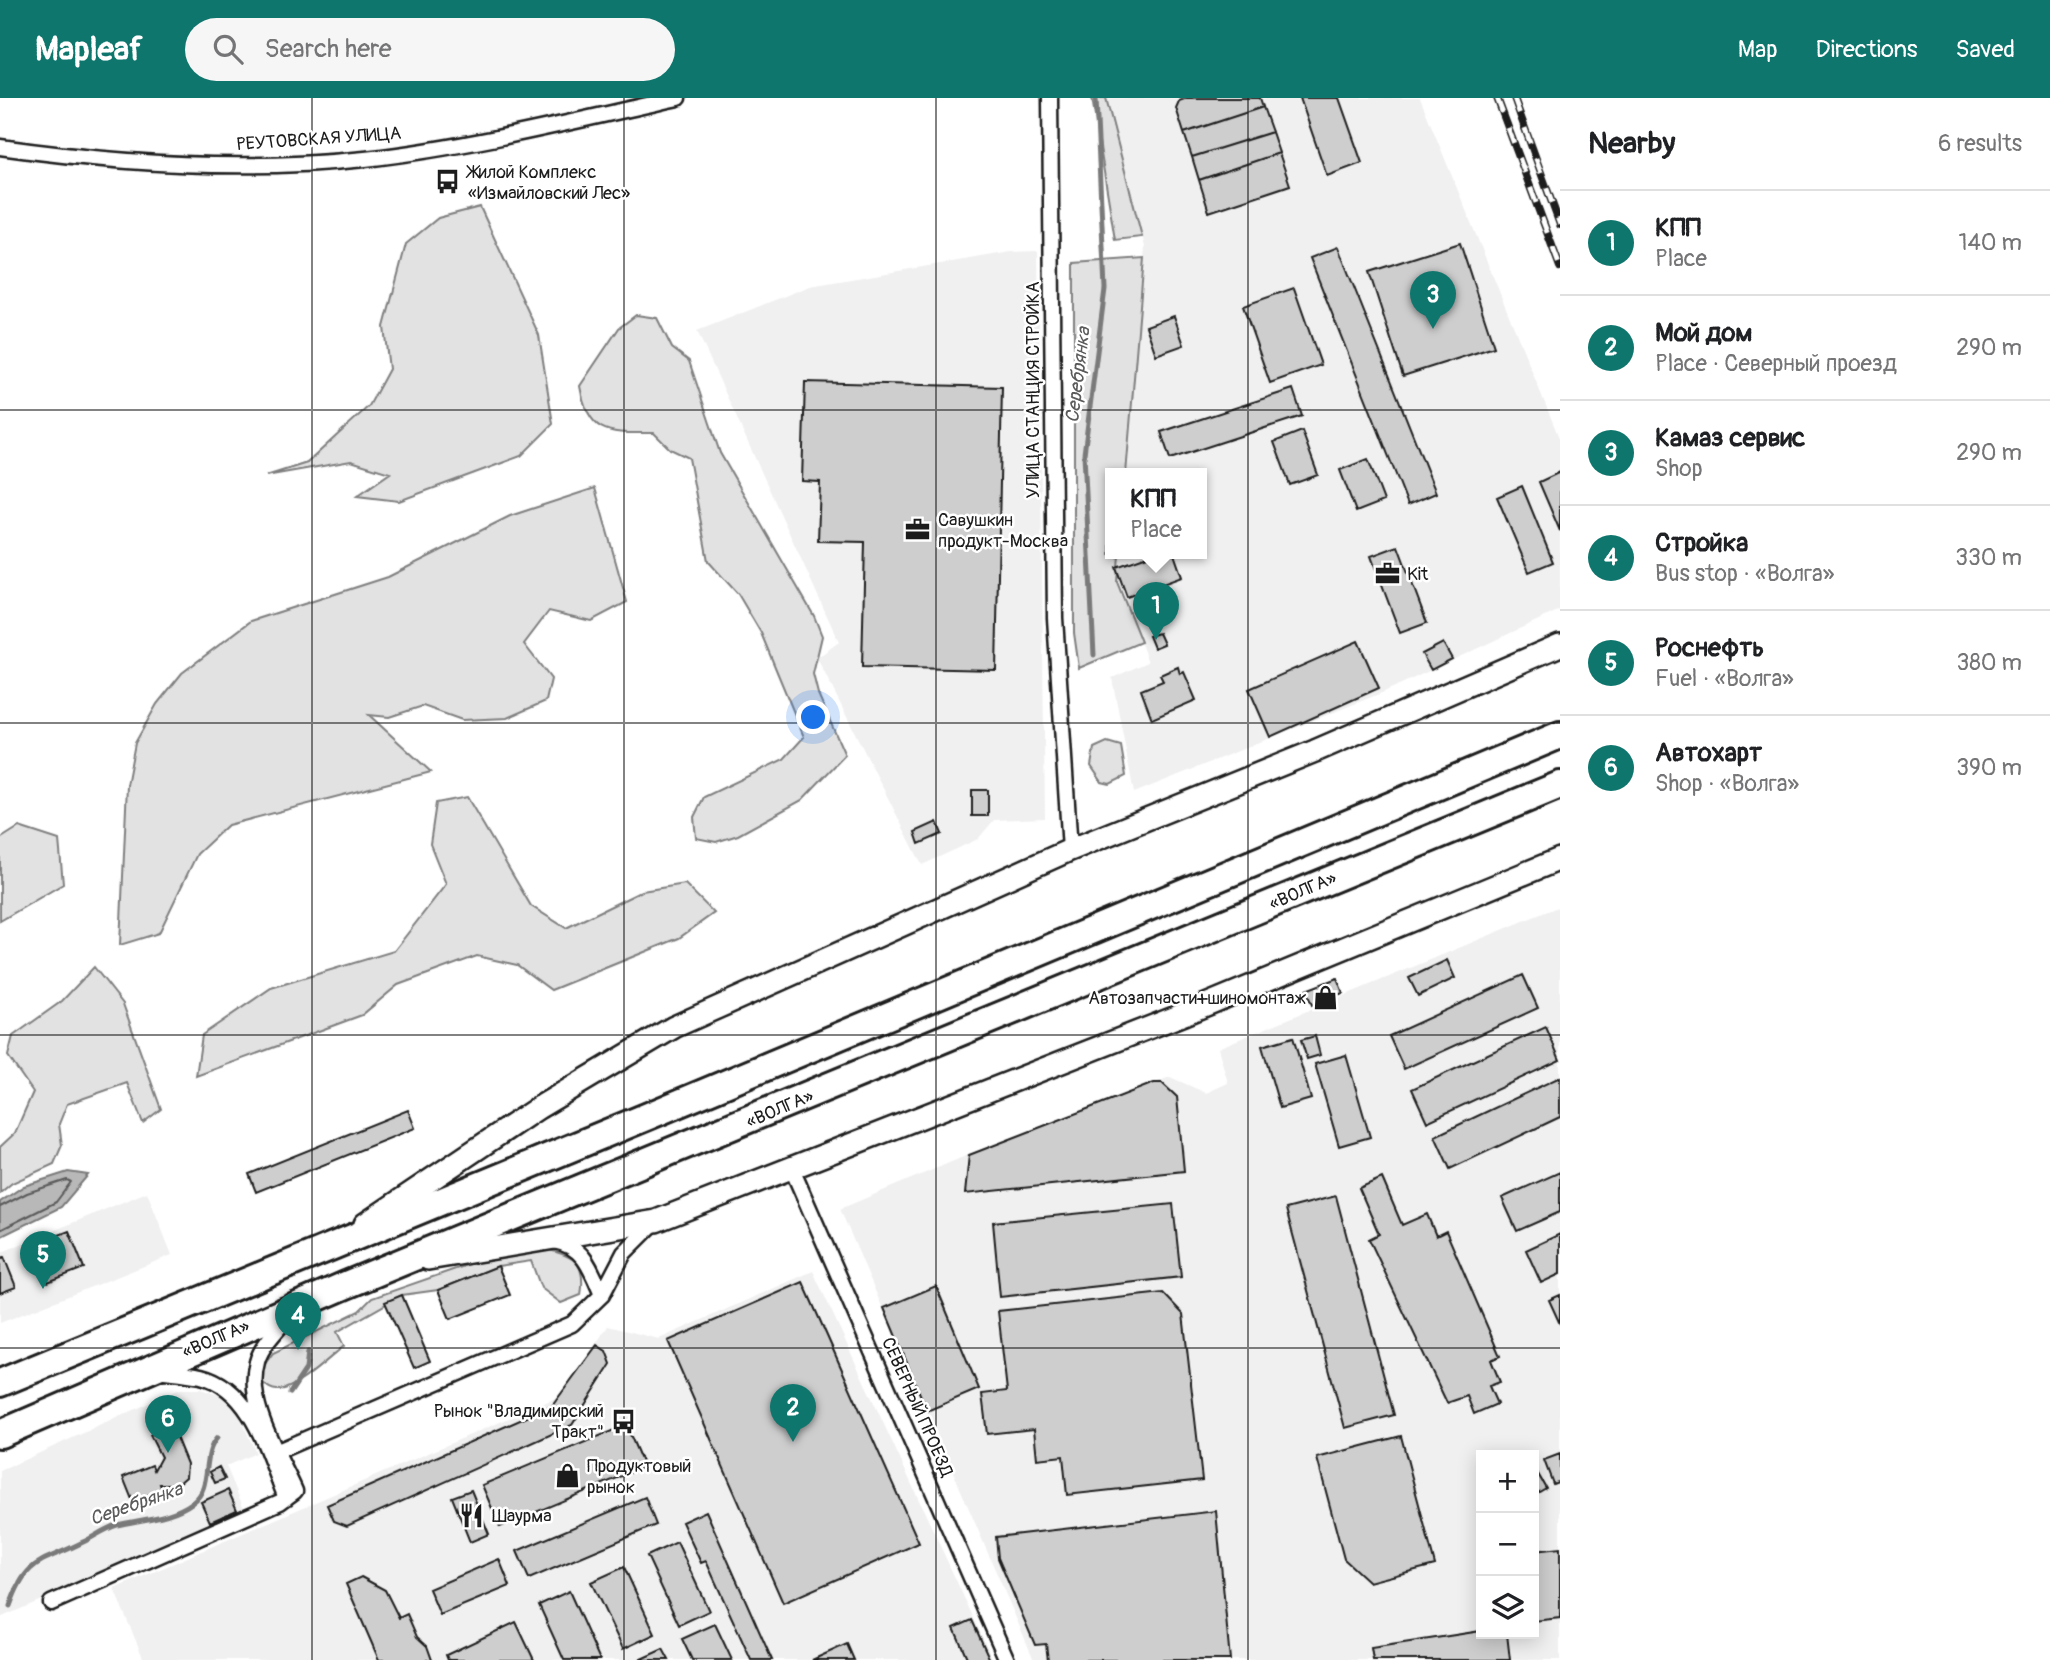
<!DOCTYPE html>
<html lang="en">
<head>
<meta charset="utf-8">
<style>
	body { margin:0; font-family:Pangolin,sans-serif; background:#f6f6f6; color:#202124 }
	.controls { position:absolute; right:21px; bottom:21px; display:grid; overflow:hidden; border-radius:0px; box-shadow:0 4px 18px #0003 }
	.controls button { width:63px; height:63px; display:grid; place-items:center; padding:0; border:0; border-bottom:2px solid #e0e0e0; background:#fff; color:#202124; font:35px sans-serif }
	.you { position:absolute; left:814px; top:620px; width:24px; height:24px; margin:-18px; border:5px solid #fff; border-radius:50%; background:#1a73e8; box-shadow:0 0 0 10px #1a73e833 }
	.badge { display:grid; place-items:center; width:46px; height:46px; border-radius:50%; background:#0f766e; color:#fff; font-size:23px; font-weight:700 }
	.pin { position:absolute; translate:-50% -58px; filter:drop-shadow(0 2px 4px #0008) }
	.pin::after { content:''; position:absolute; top:37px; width:24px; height:21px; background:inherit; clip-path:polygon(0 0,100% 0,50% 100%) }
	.popup { position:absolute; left:1105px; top:370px; width:102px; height:91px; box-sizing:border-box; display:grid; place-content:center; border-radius:0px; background:#fff; filter:drop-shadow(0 2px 5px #0005); font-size:23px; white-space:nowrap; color:#757577 }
	.popup b { font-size:26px; color:#202124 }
	.popup::after { content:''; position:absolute; left:50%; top:100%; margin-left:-14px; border:14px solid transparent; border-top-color:#fff }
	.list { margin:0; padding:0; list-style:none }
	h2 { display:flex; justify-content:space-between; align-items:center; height:91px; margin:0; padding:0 28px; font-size:30px }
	h2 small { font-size:23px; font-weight:400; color:#757577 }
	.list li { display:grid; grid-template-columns:46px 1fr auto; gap:21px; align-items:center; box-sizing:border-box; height:105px; padding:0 28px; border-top:2px solid #e0e0e0 }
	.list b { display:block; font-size:26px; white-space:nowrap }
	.list p { margin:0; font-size:23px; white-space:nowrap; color:#757577 }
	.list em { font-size:23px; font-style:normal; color:#757577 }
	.icon { flex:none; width:38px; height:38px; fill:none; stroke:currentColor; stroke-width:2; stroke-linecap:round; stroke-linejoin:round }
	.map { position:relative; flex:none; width:1560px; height:1562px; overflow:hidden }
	header { display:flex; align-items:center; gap:42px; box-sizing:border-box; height:98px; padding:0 35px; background:#0f766e; color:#fff }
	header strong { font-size:33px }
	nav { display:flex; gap:38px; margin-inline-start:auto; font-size:24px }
	.search { width:490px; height:63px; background:#f6f6f6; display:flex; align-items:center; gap:18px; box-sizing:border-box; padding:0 24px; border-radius:38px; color:#757577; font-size:26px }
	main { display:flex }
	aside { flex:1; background:#fff }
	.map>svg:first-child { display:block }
</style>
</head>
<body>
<header>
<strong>Mapleaf</strong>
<div class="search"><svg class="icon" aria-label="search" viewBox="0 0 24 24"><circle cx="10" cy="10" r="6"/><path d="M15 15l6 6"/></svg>Search here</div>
<nav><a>Map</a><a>Directions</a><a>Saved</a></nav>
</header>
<main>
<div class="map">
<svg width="1560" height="1562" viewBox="0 0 1560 1562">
	<rect width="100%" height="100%" fill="#fff"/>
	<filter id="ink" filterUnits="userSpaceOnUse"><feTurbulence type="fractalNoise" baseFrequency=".0143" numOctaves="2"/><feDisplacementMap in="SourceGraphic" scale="14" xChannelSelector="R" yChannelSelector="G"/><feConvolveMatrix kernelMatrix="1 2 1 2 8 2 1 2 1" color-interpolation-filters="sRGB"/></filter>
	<g filter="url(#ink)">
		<path fill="#f0f0f0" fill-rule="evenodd" d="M1106,0H1420L1560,342V512L1384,594L1134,695L1112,580L1148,564L1117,484L1119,456H1202V376H1126L1145,149Z
			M1038,153L1045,720L994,722L978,741L922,767L817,560L839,544L697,233L810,188L1011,154Z
			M1560,808V1562H1034L840,1111L975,1054L1170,979L1206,995L1228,985L1218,950ZM1481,1357H1534V1536H1481Z
			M147,1094L172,1157L0,1225V1155Z
			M813,1173L993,1562H144L114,1491L560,1298L608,1228L659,1241Z
			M180,1291H200L219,1297L235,1308L256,1355L226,1368L245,1413L0,1520V1373Z"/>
		<path fill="#e2e2e2" stroke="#7f7f7f" stroke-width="2" d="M1092,0H1106L1142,139L1115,142Z
			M480,109L539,237L553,326L521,358L399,403L357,398L390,375L351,363L266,378L307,365L369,308L389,271L384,229L406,146L438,120Z
			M1144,160L1126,376H1110V456H1119L1117,484L1141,544L1079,570L1074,535V165Z
			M636,217L657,220L672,250L689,263L720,355L814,518L822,538L813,576L818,596L845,657L802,702L738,737L716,744L696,740L694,719L704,699L784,661L804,639L761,535L738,496L708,463L689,360L670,351L654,335C610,335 589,339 580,288L619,230Z
			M595,390L627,504L591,523L549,513L524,546L551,581L546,603L507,620L462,622L423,608L389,619L369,617L431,674L228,727L197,756L159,835L120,847L127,687L135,645L157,606L182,575L251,523L388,479L510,418Z
			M1107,644L1121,648L1126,678L1110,686L1102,684L1091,668L1094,650Z
			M467,699L531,808L566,830L642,793L685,786L714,815L679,840L551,892L517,867L477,858L398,887L362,917L196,978L202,937L271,890L394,853L446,786L430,746L436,705Z
			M19,729L59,742L63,786L0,823V741Z
			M94,869L123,906L161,1011L143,1025L127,985L67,1006L59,1026L62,1047L54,1066L12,1085L0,1095V1049L15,1035L33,994L8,958L13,938L62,903Z
			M542,1150C572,1158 587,1162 581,1197L561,1205L541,1190L531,1163L498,1168L438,1192L402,1197L337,1234L344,1248C329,1260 295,1293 277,1292C271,1292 266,1288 262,1284V1270L273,1255L359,1213L372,1200L499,1156Z"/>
		<path fill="#b8b8b8" stroke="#7a7a7a" stroke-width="2" d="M68,1074L88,1077L61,1109L0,1139V1104L24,1088Z"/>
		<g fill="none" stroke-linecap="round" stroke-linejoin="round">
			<path stroke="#5a5a5a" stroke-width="2" d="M0,1109L27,1095L67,1082L71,1084L56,1104L0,1132"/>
			<path stroke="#7a7a7a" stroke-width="5" d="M1094,557L1084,356L1105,191L1096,0
				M290,1295L306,1271L308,1254
				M10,1508C27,1458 43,1465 83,1444C94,1439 104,1431 117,1427C142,1421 172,1420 193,1404C213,1390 201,1357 217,1340"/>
		</g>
		<path fill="#cecece" stroke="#1c1c1c" stroke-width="2" d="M1187,0H1260L1263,9L1184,35L1176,10L1179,3Z
			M1300,0H1339L1362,65L1327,78Z
			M1263,9L1272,34L1192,59L1184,35Z
			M1272,34L1279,55L1199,82L1192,59Z
			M1279,55L1290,87L1209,114L1199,82Z
			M1460,145L1494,249L1403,278L1369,174Z
			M1338,149L1436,395L1408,407L1310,160Z
			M1294,190L1321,267L1270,285L1243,208Z
			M1174,218L1184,247L1156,257L1146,228Z
			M805,284L1002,289L996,572L862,569L865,444L818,443L820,384L802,383Z
			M1293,291L1302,318L1170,361L1161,334Z
			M1302,333L1318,377L1290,387L1274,344Z
			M1368,361L1384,403L1356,414L1340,372Z
			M1560,374V433L1539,384Z
			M1522,388L1553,464L1529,474L1497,399Z
			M1398,448L1427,525L1400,535L1371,458Z
			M1153,456H1174L1182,479L1127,499L1116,469Z
			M1159,535L1164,546L1154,550L1149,538Z
			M1358,543L1379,590L1270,639L1249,591Z
			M1443,545L1452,561L1431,572L1422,556Z
			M1178,569L1180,576L1184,574L1196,602L1152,621L1141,592L1163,583L1160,577Z
			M972,692H988V718H972Z
			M937,724L942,736L919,746L915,734Z
			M1447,862L1455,880L1418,898L1409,880Z
			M1523,877L1538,910L1404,971L1389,938Z
			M1337,880L1343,895L1312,907L1306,892Z
			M1546,929L1560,962L1427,1024L1412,991Z
			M1315,938L1320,957L1307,961L1301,942Z
			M1293,939L1311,1001L1280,1010L1262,948Z
			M1346,957L1370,1039L1339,1048L1315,966Z
			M1560,979V1019L1450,1071L1435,1038Z
			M1154,985H1162L1177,999L1184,1073L965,1096L969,1057Z
			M408,1012L415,1030L256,1094L249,1076Z
			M1560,1074V1114L1517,1133L1502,1100Z
			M1382,1080L1402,1127L1427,1116L1436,1138L1446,1133L1500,1258L1491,1262L1500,1284L1489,1288L1497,1306L1474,1316L1467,1298L1447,1305L1369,1141L1379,1136L1359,1090Z
			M1336,1098L1394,1317L1345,1330L1286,1111Z
			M1173,1106L1181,1179L1000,1199L993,1124Z
			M69,1133L84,1170L48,1184L33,1147Z
			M1560,1136V1176L1541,1185L1526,1152Z
			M4,1159L16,1189L0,1195V1161Z
			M498,1168L510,1197L450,1221L438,1192Z
			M803,1184L919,1445L783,1505L668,1243Z
			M936,1188L979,1291L927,1313L884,1210Z
			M1163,1195L1183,1216L1202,1382L1067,1397L1063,1358L1037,1361L1034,1331L987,1336L982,1296L1007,1293L998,1213Z
			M402,1197L430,1263L414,1270L385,1204Z
			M1560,1197V1226L1549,1202Z
			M597,1247L606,1253L611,1266L572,1327L347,1428L334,1423L327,1407L552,1308Z
			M171,1327L187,1366L186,1379L178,1386H160L162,1392L133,1404L123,1379L152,1367L154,1372L161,1359L150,1337Z
			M626,1327L644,1369L500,1429L482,1387Z
			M1401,1338L1435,1467L1369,1484L1344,1461L1317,1360Z
			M1560,1356V1383L1553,1386L1544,1362Z
			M219,1369L225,1381L215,1385L210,1374Z
			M1534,1369L1546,1390L1534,1397Z
			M228,1392L237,1412L210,1424L201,1404Z
			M471,1392L489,1436L470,1444L452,1399Z
			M645,1399L656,1427L529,1481L517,1453Z
			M706,1413L772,1562H751L706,1463L701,1465L682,1424Z
			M1216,1413L1230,1562H1048L1046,1546L1035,1547L998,1460L996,1439Z
			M677,1444L709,1513L679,1527L647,1458Z
			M1560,1450V1520L1534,1523V1453Z
			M499,1461L510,1488L440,1517L429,1491Z
			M624,1469L655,1536L623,1551L591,1484Z
			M361,1479L385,1492L399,1520L407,1516L417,1539L427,1548L432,1562H379L346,1486Z
			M569,1493L600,1562H564L539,1507Z
			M972,1522L990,1562H968L954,1530Z
			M516,1524L534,1562H448L446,1557Z
			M715,1526L732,1562H692L682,1541Z
			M1481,1533V1536H1507L1510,1562H1373L1371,1550Z
			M847,1546L854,1562H812Z
			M663,1551L669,1562H639Z"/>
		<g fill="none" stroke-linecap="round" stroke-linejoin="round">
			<defs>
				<path id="street" d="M1050,0L1055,520L1070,752
					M0,49C120,66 244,74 365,61C471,49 575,23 678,0
					M792,1071L1007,1562
					M554,1143C584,1148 591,1171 602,1197
					M157,1272C172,1274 187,1275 201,1278C253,1291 268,1357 286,1400
					M278,1353L572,1226L602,1197L624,1155L655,1124
					M51,1505L280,1404L295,1393C279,1356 245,1306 257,1264C261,1247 281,1228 292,1215"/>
				<path id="secondary" d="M365,1126L538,1010L674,929L1070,752L1315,653L1560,547
					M428,1161L656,1123L1184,916L1560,761"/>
				<path id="highway" d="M0,1285L646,1019L1560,637
					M0,1336L346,1187L1560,687"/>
			</defs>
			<use href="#street" stroke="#1c1c1c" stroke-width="19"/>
			<use href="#secondary" stroke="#1c1c1c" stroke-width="26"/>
			<use href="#highway" stroke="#1c1c1c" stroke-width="32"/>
			<use href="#street" stroke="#fff" stroke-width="14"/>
			<use href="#secondary" stroke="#fff" stroke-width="21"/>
			<use href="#highway" stroke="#fff" stroke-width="26"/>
			<defs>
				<path id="rail" d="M1497,0L1560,169
					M1514,0L1560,127"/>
			</defs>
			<use href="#rail" stroke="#1c1c1c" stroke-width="8"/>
			<use href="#rail" stroke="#fff" stroke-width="5" stroke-dasharray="16" stroke-linecap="butt"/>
		</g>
	</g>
	<path fill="none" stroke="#1c1c1c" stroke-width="2" stroke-opacity="0.55" d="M312,0V1562M624,0V1562M936,0V1562M1248,0V1562M0,312H1560M0,625H1560M0,937H1560M0,1250H1560"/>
	<defs>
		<symbol id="bus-bare" viewBox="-9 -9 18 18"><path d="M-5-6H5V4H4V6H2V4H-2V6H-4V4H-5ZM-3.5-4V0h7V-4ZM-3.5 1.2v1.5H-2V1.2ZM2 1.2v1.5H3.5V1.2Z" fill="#1c1c1c" stroke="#fff" stroke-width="2.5" paint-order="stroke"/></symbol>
		<symbol id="office-bare" viewBox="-9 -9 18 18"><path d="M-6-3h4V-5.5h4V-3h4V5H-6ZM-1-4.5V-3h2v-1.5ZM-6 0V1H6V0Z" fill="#1c1c1c" stroke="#fff" stroke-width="2.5" paint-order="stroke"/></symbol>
		<symbol id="shop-bare" viewBox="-9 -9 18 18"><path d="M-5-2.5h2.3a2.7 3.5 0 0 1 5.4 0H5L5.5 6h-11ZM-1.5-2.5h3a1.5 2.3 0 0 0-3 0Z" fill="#1c1c1c" stroke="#fff" stroke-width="2.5" paint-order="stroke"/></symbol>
		<symbol id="restaurant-bare" viewBox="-9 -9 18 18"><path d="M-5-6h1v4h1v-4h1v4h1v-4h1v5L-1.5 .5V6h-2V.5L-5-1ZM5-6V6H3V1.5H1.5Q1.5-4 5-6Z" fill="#1c1c1c" stroke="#fff" stroke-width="2.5" paint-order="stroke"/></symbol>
	</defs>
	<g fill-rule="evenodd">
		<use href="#bus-bare" x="430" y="66" width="35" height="35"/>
		<use href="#office-bare" x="900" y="414" width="35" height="35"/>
		<use href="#office-bare" x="1370" y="458" width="35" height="35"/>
		<use href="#shop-bare" x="1308" y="882" width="35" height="35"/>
		<use href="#bus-bare" x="606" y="1306" width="35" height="35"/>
		<use href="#shop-bare" x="550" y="1360" width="35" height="35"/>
		<use href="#restaurant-bare" x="454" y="1400" width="35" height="35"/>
	</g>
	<g text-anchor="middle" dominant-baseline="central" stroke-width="5" stroke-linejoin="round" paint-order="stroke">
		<g font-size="18" fill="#1c1c1c" stroke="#fff">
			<text transform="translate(319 41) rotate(-4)">РЕУТОВСКАЯ УЛИЦА</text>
			<text transform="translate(1033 292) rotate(-90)">УЛИЦА СТАНЦИЯ СТРОЙКА</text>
			<text transform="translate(1303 793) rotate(-23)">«ВОЛГА»</text>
			<text transform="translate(780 1011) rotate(-23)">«ВОЛГА»</text>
			<text transform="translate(216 1241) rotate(-23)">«ВОЛГА»</text>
			<text transform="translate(917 1309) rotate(66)">СЕВЕРНЫЙ ПРОЕЗД</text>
		</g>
		<g font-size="18" fill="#1c1c1c" stroke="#fff" text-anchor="start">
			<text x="468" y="74">Жилой Комплекс<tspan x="468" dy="21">«Измайловский Лес»</tspan></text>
			<text x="938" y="422">Савушкин<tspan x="938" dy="21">продукт-Москва</tspan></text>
			<text x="1407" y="476">Kit</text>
			<text x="1306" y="900" text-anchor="end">Автозапчасти+шиномонтаж</text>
			<text x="604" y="1313" text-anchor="end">Рынок "Владимирский<tspan x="604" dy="21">Тракт"</tspan></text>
			<text x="587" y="1368">Продуктовый<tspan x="587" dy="21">рынок</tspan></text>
			<text x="492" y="1418">Шаурма</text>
		</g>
		<g font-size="19" font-style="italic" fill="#5a5a5a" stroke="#fff">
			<text transform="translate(1078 277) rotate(-83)">Серебрянка</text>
			<text transform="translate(136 1406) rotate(-19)">Серебрянка</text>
		</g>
	</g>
</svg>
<div class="controls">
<button>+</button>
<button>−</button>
<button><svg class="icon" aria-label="layers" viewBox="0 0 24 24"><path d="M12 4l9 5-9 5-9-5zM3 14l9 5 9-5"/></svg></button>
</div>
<div class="you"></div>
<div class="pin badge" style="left:1156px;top:542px">1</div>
<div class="popup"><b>КПП</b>Place</div>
<div class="pin badge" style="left:793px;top:1344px">2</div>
<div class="pin badge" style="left:1433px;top:231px">3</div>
<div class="pin badge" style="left:298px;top:1252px">4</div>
<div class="pin badge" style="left:43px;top:1191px">5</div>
<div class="pin badge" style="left:168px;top:1355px">6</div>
</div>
<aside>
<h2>Nearby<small>6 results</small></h2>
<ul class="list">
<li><span class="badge">1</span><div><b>КПП</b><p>Place</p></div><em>140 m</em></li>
<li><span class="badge">2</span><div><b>Мой дом</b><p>Place · Северный проезд</p></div><em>290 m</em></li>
<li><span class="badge">3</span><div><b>Камаз сервис</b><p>Shop</p></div><em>290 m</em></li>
<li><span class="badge">4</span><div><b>Стройка</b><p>Bus stop · «Волга»</p></div><em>330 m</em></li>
<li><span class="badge">5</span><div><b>Роснефть</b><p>Fuel · «Волга»</p></div><em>380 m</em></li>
<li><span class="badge">6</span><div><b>Автохарт</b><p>Shop · «Волга»</p></div><em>390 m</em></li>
</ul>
</aside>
</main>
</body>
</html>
